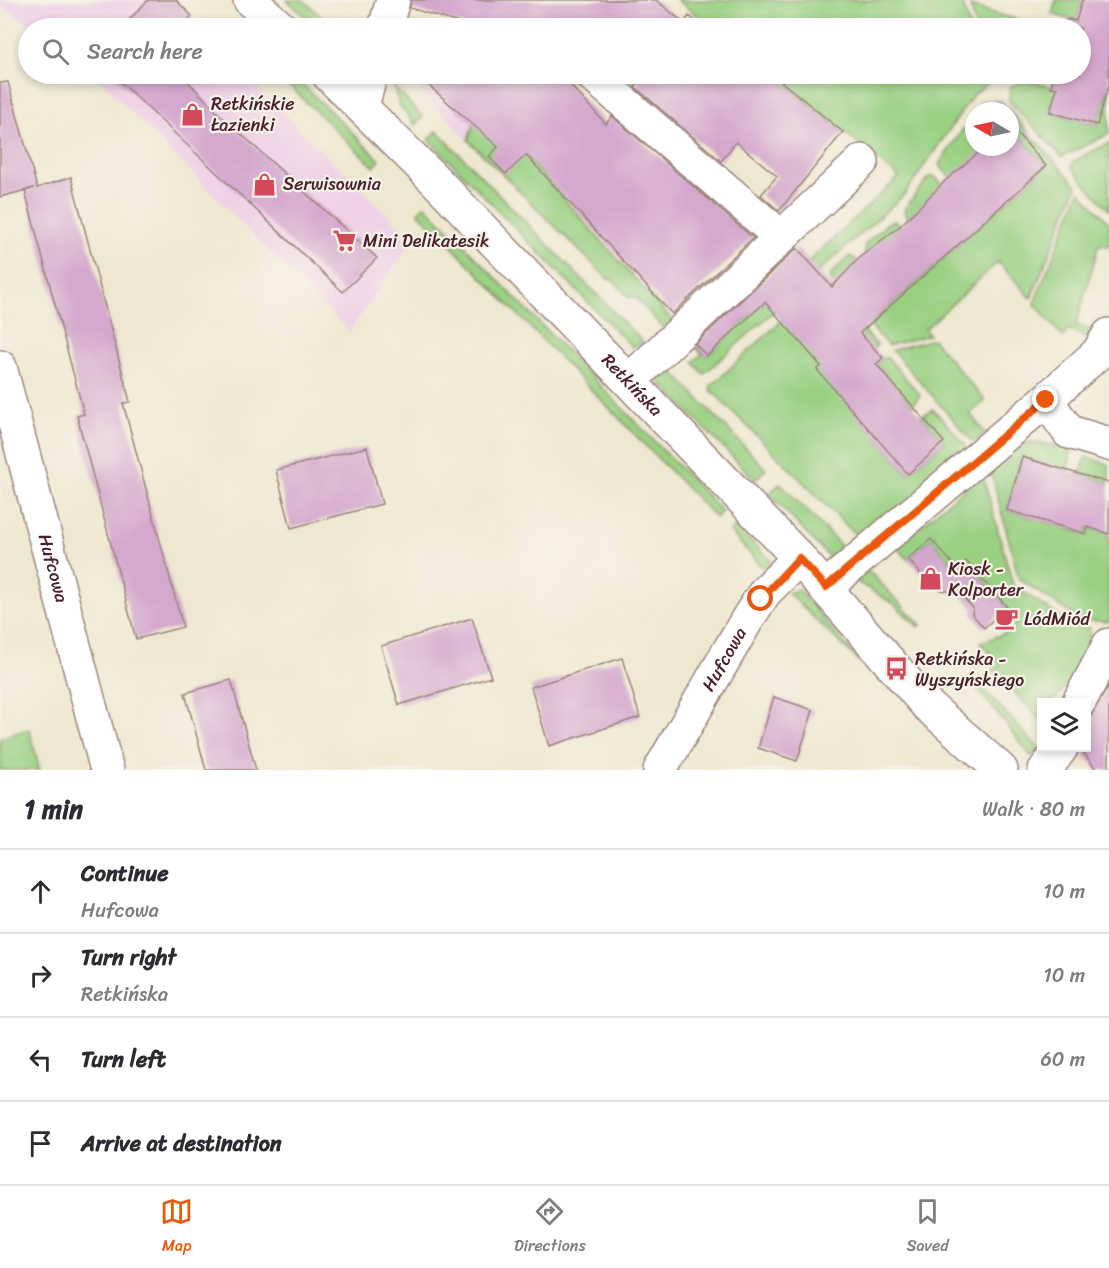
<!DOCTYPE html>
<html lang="en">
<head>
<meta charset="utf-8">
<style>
	body { margin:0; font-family:Sriracha,sans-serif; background:#f2f2f3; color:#2b2b33 }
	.controls { position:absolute; right:18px; bottom:18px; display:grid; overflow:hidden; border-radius:0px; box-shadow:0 3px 9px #0003 }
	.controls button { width:54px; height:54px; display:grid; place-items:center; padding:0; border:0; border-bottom:2px solid #e1e1e2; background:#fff; color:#2b2b33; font:30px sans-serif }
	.compass { position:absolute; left:965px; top:102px; width:54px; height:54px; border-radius:50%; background:#fff; box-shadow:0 3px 9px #0003; rotate:279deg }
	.stop { position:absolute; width:18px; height:18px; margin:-14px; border:4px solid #ea580c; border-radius:50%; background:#fff }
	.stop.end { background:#ea580c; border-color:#fff; box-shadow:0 2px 6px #0008 }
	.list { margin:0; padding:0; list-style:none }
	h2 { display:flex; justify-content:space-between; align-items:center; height:78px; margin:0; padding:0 24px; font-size:26px }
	h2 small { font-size:20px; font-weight:400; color:#7c7c81 }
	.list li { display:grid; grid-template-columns:39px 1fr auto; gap:18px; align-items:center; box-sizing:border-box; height:84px; padding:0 24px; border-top:2px solid #e1e1e2 }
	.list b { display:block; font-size:22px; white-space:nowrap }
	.list p { margin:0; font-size:20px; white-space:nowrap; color:#7c7c81 }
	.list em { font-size:20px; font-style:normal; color:#7c7c81 }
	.icon { flex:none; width:33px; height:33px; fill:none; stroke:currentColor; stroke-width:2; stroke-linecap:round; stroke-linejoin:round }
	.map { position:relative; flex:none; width:1109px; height:770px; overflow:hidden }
	.search { position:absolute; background:#fff; box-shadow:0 3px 9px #0003; left:18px; right:18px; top:18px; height:66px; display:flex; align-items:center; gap:15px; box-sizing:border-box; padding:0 21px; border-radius:33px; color:#7c7c81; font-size:22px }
	.sheet { height:414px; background:#fff }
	nav { display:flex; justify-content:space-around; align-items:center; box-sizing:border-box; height:84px; border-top:2px solid #e1e1e2; background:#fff; font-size:16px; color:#7c7c81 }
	nav a { display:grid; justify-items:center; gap:3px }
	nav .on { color:#ea580c }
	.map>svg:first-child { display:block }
</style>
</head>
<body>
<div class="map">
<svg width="1109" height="770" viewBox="0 0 1109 770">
	<rect width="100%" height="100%" fill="#f7f3e8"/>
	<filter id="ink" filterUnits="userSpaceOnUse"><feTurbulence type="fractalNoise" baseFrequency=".0167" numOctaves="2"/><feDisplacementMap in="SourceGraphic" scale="12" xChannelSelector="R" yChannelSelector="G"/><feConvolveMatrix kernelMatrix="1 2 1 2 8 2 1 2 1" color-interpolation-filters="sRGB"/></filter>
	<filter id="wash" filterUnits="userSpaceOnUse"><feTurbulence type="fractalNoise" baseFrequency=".008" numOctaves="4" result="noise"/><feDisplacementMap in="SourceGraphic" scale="24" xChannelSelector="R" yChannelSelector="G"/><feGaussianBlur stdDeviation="1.35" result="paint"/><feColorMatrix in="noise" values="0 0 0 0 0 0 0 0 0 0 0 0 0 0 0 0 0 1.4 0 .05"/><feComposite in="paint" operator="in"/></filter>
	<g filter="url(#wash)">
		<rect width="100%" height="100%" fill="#eee8d0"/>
		<path fill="#efd0e6" d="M0,0H176L201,28H36L0,6Z
			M94,74H243L413,240L349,332Z
			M405,74H521L468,140Z"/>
		<path fill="#9ad082" stroke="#727856" stroke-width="1.5" d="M287,0H303L334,28H317Z
			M677,0H955L962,2L970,28H714Z
			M1056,0H1082L1076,21L1052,14Z
			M970,6L1028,23L1027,28H976Z
			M277,74H292L380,160L374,167Z
			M773,74H984L987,84L973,95L905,194L704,374L693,362L702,354L689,340L707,356L899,177Z
			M1024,80L1057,88L1050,112L1097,125L1109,84V134L1062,157L1009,100L1010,87Z
			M393,86L423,117L415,125L399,105Z
			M1000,101L1009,111H975L982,102Z
			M485,111L672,320L663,328L634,296L630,298L611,278L609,280L468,140L473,125Z
			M1010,112L1077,186L1031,298L998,262L925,329L929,335L888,346L830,279L831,274L850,256C870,265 869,301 876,319L1046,166L1014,129L1010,132Z
			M963,129L969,130L974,136V147H984L989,152L954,183L939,164Z
			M437,131L644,343L632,347L429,140Z
			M1109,143V210L1071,167L1072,162Z
			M929,177H935L947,190L912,222L904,212L905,208Z
			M1080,191L1109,223V246L1099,244L1076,325L1099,332L1094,341L1069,329L1063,337L1034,303Z
			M425,205L722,511L716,518L418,212Z
			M895,221L904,229L865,254V244L889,222Z
			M817,288L846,311L877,345L868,355L853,338L818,370L908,474L944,442L921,416L933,409L966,445L967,453L863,542L710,389L711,386Z
			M933,339L985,401L970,414L985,433L976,441H972L892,350Z
			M883,358H888L920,395L912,406L876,364Z
			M665,364L766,469L755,480L658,381V375Z
			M1030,442L1072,448L1067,471L1022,457L1007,510L1086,534L1088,527L1109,534V622L1081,620L1019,579L990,468L993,461Z
			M1086,457L1109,464V483L1080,474Z
			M982,473L1013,585L1075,627H1089L1093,658L1052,702H1042L1041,715L1039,718L993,670L1000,664L980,643L1008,632L1016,625L1003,611L1007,607L966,561L957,569L931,539L908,559L896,547Z
			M780,483L848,553L832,560L769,494Z
			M736,526L771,561L767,572L730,532Z
			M865,567L921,625L918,627L894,604L857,582Z
			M798,589L865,667L788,593Z
			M979,684L1040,750L1031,756L976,687Z
			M29,729L40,770H0V738Z"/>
		<g id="blocks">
			<path fill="#d4a8cd" d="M148,0H176L192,16L180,28H121Z
				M411,0H656L684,23L689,16L705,28H475L410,8Z
				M1082,0H1109V84L1097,125L1050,112L1057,88L1051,87L1054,74H1080V28H1065L1068,19L1076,21Z
				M112,74H181L219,114L377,258L343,292Z
				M416,74H560L606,124L612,116L753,238L672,314L526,155L506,174L489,157L498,147Z
				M645,74H772L843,132L779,211L761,195L777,176L736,142L721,161L635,87Z
				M8,82L37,188L71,177L130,402L123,403L183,627L136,639L77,416L84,414L25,191L34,188L0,197V83Z
				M1010,125L1046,166L860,333L883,358L876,364L944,442L908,474L817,370L821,366L765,302L707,356L695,344L797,248L832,287L860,257L900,226L945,181L985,147H1010Z
				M367,447L382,504L291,528L276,470Z
				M1022,457L1109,483V534L1088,527L1086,534L1007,510Z
				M931,539L957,569L966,561L1007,607L984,628L972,614L973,608L960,594L933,588L908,559Z
				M472,618L491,677L399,705L381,646Z
				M622,658L640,717L549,746L531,687Z
				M231,680L256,770H206L185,693Z
				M1109,685V770H1097L1081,750V747H1086L1090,717Z
				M774,697L813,710L797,761L758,748Z"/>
		</g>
	</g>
	<g filter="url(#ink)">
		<use href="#blocks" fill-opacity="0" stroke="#9c847e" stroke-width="1.5"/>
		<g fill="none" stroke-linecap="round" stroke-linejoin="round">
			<defs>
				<g id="minor">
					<path d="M250,0L281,28"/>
					<path d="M385,28L393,0"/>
					<path id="s1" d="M328,74L435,180L799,558L927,705L1001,770"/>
					<path d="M591,74L781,237"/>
					<path d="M362,106L371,74"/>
					<path id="s2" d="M0,367L107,770"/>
					<path d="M629,381L862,161"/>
					<path d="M1046,400L1098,353L1109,335"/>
					<path d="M826,587L1046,400L1069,432L1109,444"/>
					<path d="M1079,702L1109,645"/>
					<path id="s3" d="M660,770L748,618L765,592L799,558"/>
					<path d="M1045,770L1061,748"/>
				</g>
			</defs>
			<use href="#minor" stroke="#9c847e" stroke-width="36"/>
			<use href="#minor" stroke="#fff" stroke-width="33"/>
		</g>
	</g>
	<g fill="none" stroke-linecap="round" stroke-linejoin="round" filter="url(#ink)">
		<path stroke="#ea580c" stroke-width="8" d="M761,599L799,558L826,587L1046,400"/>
	</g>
	<defs>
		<symbol id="shop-bare" viewBox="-9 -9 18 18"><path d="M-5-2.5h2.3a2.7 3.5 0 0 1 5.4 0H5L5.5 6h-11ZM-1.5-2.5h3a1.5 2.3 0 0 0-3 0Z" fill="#d1495b" stroke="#f7f3e8" stroke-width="2.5" paint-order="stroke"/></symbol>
		<symbol id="supermarket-bare" viewBox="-9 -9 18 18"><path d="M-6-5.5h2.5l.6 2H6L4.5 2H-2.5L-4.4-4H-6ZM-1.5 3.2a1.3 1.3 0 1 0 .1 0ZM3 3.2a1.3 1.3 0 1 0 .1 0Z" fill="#d1495b" stroke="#f7f3e8" stroke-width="2.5" paint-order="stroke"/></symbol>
		<symbol id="cafe-bare" viewBox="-9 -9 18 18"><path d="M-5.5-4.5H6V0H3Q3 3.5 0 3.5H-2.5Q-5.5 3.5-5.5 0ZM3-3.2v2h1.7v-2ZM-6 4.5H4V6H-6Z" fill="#d1495b" stroke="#f7f3e8" stroke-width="2.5" paint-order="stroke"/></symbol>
		<symbol id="bus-bare" viewBox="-9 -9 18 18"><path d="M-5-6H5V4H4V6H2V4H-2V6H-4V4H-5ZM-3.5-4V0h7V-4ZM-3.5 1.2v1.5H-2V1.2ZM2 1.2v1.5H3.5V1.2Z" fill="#d1495b" stroke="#f7f3e8" stroke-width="2.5" paint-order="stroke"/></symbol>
	</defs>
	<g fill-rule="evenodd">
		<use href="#shop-bare" x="176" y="98" width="33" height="33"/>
		<use href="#shop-bare" x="248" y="168" width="33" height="33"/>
		<use href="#supermarket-bare" x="328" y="224" width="33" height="33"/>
		<use href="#shop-bare" x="914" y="562" width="33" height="33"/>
		<use href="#cafe-bare" x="990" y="602" width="33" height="33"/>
		<use href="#bus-bare" x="880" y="652" width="33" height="33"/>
	</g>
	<g text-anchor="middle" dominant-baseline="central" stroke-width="4.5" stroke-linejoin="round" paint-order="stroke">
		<g font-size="18" fill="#4a1f2b" stroke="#f7f3e8" text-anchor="start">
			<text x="211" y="104">Retkińskie<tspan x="211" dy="21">Łazienki</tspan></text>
			<text x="283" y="184">Serwisownia</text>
			<text x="363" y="241">Mini Delikatesik</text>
			<text x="948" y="569">Kiosk -<tspan x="948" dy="21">Kolporter</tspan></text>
			<text x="1024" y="619">LódMiód</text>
			<text x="915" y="659">Retkińska -<tspan x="915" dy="21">Wyszyńskiego</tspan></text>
		</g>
		<g font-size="18" fill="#4a1f2b" stroke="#f7f3e8">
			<text stroke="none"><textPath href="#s1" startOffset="435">Retkińska</textPath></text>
			<text stroke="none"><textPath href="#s2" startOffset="208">Hufcowa</textPath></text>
			<text stroke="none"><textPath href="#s3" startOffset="128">Hufcowa</textPath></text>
		</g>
	</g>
</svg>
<div class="controls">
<button><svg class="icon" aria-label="layers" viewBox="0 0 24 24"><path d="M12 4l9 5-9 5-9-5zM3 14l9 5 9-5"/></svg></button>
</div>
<svg class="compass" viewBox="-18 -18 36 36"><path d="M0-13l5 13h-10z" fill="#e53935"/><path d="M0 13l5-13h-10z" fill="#7c7c81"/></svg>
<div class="stop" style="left:761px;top:599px"></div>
<div class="stop end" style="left:1046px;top:400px"></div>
<div class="search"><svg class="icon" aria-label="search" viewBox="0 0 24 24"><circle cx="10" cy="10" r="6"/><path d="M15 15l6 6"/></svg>Search here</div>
</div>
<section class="sheet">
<h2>1 min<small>Walk · 80 m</small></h2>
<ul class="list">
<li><svg class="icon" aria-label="ahead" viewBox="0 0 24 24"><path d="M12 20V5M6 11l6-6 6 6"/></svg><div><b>Continue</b><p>Hufcowa</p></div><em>10 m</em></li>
<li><svg class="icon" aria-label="right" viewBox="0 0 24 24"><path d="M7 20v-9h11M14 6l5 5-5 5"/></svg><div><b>Turn right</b><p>Retkińska</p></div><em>10 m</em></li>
<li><svg class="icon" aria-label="left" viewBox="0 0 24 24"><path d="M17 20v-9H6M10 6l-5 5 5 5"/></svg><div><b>Turn left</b></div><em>60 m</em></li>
<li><svg class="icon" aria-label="arrive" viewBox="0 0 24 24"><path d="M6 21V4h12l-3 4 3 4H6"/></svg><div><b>Arrive at destination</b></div></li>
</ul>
</section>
<nav>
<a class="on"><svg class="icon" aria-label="map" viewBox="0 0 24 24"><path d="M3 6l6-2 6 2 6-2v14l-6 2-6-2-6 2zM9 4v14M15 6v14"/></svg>Map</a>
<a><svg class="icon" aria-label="directions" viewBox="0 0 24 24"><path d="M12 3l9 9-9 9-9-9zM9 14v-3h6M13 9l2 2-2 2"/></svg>Directions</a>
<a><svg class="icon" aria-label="saved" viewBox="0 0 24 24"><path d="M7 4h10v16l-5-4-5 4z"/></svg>Saved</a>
</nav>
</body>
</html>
